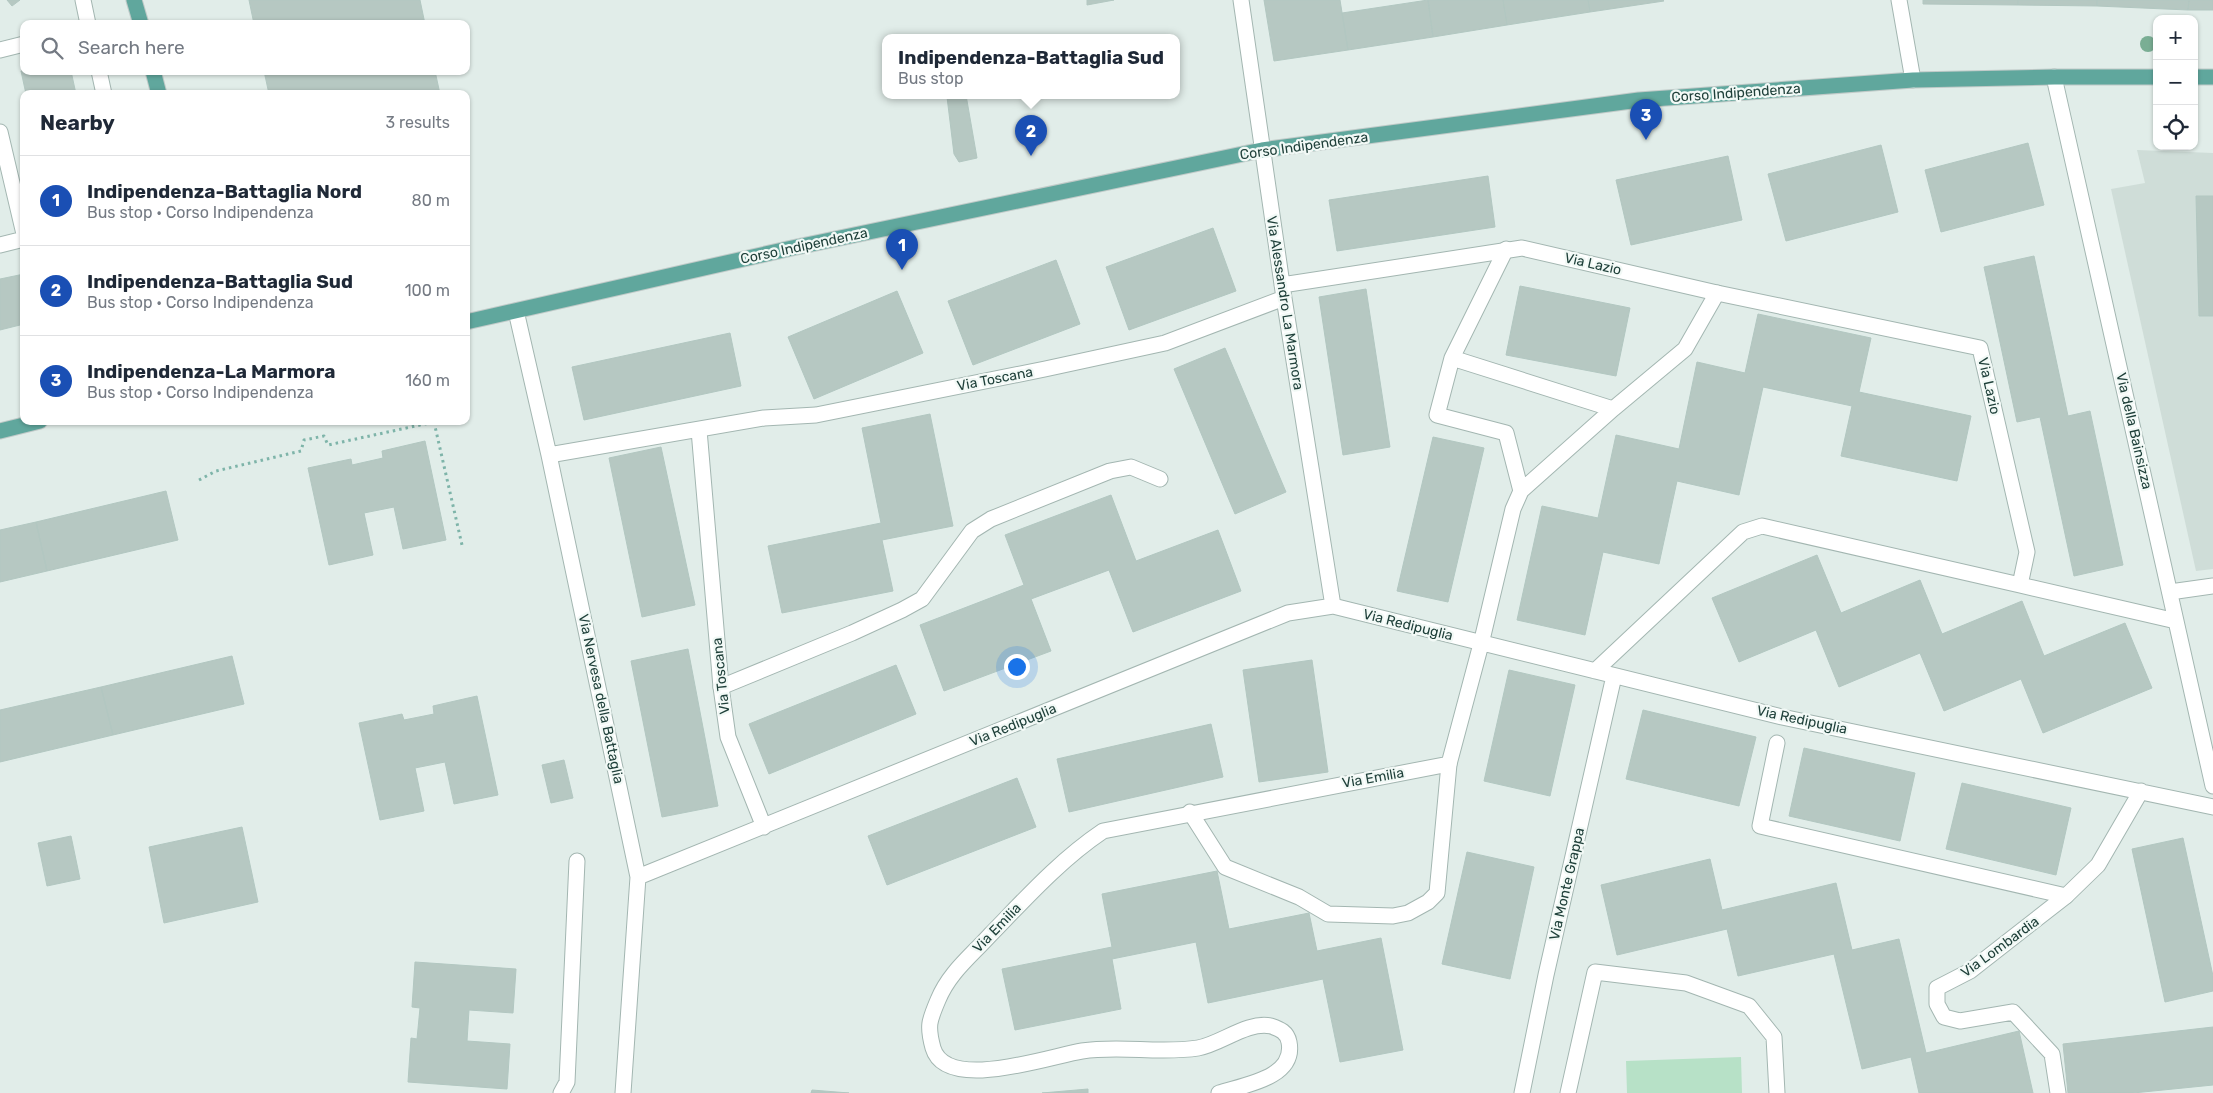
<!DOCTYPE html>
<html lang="en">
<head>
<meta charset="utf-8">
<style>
	body { margin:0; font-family:Rubik,sans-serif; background:#f2f2f3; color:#1f2937 }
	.controls { position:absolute; right:15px; top:15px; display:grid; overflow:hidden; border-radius:10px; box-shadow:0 1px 4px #0004 }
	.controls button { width:45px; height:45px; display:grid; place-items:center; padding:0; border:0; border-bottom:1px solid #e0e1e3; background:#fff; color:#1f2937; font:25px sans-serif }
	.you { position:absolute; left:1016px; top:666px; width:18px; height:18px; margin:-12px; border:4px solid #fff; border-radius:50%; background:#1a73e8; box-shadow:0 0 0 8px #1a73e833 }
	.badge { display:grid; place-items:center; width:32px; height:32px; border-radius:50%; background:#845641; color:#fff; font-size:16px; font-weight:700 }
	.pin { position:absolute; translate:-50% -41px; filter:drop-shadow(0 1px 2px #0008) }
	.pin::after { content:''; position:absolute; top:26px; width:18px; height:15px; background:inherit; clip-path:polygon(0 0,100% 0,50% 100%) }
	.popup { position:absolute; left:882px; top:34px; width:298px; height:65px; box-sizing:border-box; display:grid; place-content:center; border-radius:10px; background:#fff; filter:drop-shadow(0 1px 4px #0005); font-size:16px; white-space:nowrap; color:#747a83 }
	.popup b { font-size:19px; color:#1f2937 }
	.popup::after { content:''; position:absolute; left:50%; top:100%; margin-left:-10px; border:10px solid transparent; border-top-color:#fff }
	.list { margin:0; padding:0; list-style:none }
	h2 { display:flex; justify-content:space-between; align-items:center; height:65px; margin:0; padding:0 20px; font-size:21px }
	h2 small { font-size:16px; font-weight:400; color:#747a83 }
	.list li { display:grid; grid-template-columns:32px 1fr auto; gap:15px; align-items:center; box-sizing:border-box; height:90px; padding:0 20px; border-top:1px solid #e0e1e3 }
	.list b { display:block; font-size:19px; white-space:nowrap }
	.list p { margin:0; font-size:16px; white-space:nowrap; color:#747a83 }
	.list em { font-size:16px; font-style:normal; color:#747a83 }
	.icon { flex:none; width:28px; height:28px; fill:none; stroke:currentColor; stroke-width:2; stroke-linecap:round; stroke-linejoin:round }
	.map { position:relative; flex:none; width:2213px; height:1093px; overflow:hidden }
	.search { position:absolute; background:#fff; box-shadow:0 1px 4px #0004; left:20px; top:20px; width:450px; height:55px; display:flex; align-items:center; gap:12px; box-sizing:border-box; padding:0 18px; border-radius:10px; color:#747a83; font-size:19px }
	.panel { position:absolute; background:#fff; box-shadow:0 1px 4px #0004; left:20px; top:90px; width:450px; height:335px; border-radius:10px }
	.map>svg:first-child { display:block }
</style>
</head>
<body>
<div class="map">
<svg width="2213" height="1093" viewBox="0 0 2213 1093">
	<rect width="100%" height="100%" fill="#e1ede9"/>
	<path fill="#cfddd8" d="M2137,150L2213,153V569L2196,571L2111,189L2145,183Z"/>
	<path fill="#b7e1c7" d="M1741,1057L1742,1093H1627L1626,1061Z"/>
	<path fill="#b6c8c2" stroke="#b2c7c1" d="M7,0H20L12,6Z
		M249,0H420L425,24H254Z
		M1087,0H1114L1087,5Z
		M1264,0H1340L1348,50L1274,61Z
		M1428,0H1503L1507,25L1433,37Z
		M1428,0L1433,37L1348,50L1342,13Z
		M1503,0H1588L1590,12L1507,25Z
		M1588,0H1663L1664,1L1590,12Z
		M1923,0H2018V5L1923,4Z
		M2018,0H2097V6L2018,5Z
		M2097,0H2189L2188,10L2097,6Z
		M2189,0H2213V10H2188Z
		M21,71H71L76,94H26Z
		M264,71H435L440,94H269Z
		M957,95H966L977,158L959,162L954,154L947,97Z
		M2028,143L2044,205L1941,232L1925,170Z
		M1881,145L1898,212L1786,241L1768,174Z
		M1728,156L1742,220L1631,245L1616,180Z
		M1488,176L1495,227L1337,251L1329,200Z
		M2196,196H2213V316H2199Z
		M1213,228L1236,291L1129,330L1106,267Z
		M2034,256L2068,416L2090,411L2123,565L2074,576L2040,417L2017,422L1984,267Z
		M1056,260L1080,324L973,365L948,301Z
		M24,274V324L0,330V279Z
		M1520,286L1630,308L1616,376L1506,355Z
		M1366,289L1390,447L1343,455L1319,297Z
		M897,291L923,353L814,399L788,337Z
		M1758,314L1871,338L1859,392L1971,416L1957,481L1841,456L1852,406L1763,387L1739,495L1677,481L1659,564L1603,552L1585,635L1517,620L1542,506L1598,518L1616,435L1679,449L1697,362L1745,373Z
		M730,333L741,386L584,420L572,367Z
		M1225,348L1286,492L1235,514L1174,369Z
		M930,414L953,526L882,540L893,591L782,613L768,546L881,523L862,428Z
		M1433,437L1484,448L1448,602L1397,591Z
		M425,441L446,540L403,549L394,507L364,513L373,555L329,565L308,468L351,459L352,465L383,458L382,451Z
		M661,447L695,605L642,617L609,458Z
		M166,491L178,540L47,571L36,522Z
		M1111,495L1136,561L1218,530L1241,591L1133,632L1109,570L1031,599L1051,651L944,691L920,625L1024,585L1005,535Z
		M36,522L47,571L0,582V530Z
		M1817,555L1841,613L1920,580L1942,634L2022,601L2044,656L2125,623L2152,688L2043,733L2021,679L1944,711L1920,653L1839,687L1816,630L1739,662L1712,598Z
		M688,649L718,806L662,817L631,661Z
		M232,656L244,704L113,735L101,687Z
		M1312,660L1328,772L1259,782L1243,670Z
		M896,665L916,714L769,774L749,724Z
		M1509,670L1575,685L1550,796L1484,781Z
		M101,687L113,735L0,762V710Z
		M477,696L498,795L454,804L445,762L415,768L424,811L380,820L359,723L402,714L404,720L434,714L433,706Z
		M1643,710L1756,737L1739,806L1626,779Z
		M1211,724L1223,777L1069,812L1057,759Z
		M1804,748L1915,773L1900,841L1789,816Z
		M564,760L573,798L551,803L542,765Z
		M1017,778L1036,827L887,885L868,836Z
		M1962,783L2071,808L2056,875L1946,849Z
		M242,827L258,902L164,923L149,847Z
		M71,836L80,879L47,886L38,843Z
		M2183,838L2213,976V991L2165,1002L2132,849Z
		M1467,852L1534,867L1510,979L1442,964Z
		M1710,859L1722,910L1836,883L1852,950L1899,939L1926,1053L2019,1031L2033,1093H1919L1911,1057L1862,1069L1834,954L1738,976L1727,929L1617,955L1601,885Z
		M1217,871L1229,929L1309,913L1317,951L1381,938L1403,1050L1340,1062L1323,979L1208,1003L1196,942L1112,959L1121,1009L1015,1030L1002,969L1112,947L1102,894Z
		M415,962L516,969L513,1013L469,1010L467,1041L510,1044L507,1089L408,1082L411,1038L417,1039L420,1008L412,1007Z
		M2213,1027V1085L2133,1093H2068L2063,1044Z
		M1088,1089V1093H1042Z
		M812,1090L849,1093H811Z"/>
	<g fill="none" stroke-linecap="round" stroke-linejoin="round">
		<defs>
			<path id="service" d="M1506,249L1452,358L1437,415L1506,433L1521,491
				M1452,358L1613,409
				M2170,592L2213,586
				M1481,644L1513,509L1521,491L1613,409L1685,349L1717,293
				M721,687L852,633L902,610L922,599L972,531L991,519L1110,471L1131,467L1160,479
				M1777,743L1760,826L2066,896
				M1190,812L1225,867L1299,897L1328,914L1393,916L1408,913L1428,902L1437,893L1449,764
				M561,1093L567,1082L577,861
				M1568,1093L1595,972L1686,983L1749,1006L1774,1037L1777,1093"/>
			<path id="minor" d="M83,0L88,24
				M1241,0L1284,298L1333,606
				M1899,0L1913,80
				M0,50L24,44
				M99,71L104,94
				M2054,77L2213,786
				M0,132L24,234
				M0,245L24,239
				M1282,285L1522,248L1717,293L1980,348L2027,552L2020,585L1762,526L1743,532L1595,671
				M516,311L549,455L638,877L623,1093
				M699,430L721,687L728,737L764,827
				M549,455L764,418L816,415L1045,369L1165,343L1284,298
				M2020,585L2176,621
				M638,877L1288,613L1333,606L1782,717L2213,807
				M1219,1093C1244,1085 1296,1078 1289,1042C1287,1032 1280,1029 1271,1026C1247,1021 1221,1044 1198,1048C1160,1054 1120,1045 1082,1051C1050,1056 946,1093 933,1048C927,1026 929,1021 938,1000C949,973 970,957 990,935C1026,898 1060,860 1103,831L1449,764L1481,644
				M1522,1093L1546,975L1614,676
				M2058,1093L2052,1054L2013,1012L1960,1021L1944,1017L1937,1004V988L1970,971L2066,896L2098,865L2141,791"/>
			<path id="primary" d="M134,0L141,24
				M153,71L159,94
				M2194,77H2213
				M466,322L792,248L1262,150L1639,100L1913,80L2054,77H2157
				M0,431L40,421"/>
		</defs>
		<use href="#service" stroke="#a3b6b1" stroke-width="17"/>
		<use href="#minor" stroke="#a3b6b1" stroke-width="17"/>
		<use href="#primary" stroke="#c0cac8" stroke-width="17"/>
		<path stroke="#7eb4a9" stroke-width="3" stroke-dasharray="2.5 4" stroke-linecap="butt" d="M434,422L462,545
			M199,480L216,471L301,451L304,440L324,436L328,445L434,422"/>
		<use href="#service" stroke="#fff" stroke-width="15"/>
		<use href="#minor" stroke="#fff" stroke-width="15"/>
		<use href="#primary" stroke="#60a79d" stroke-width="15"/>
	</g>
	<circle fill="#7aae94" cx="2148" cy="44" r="8"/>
	<g text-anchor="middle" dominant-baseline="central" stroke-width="4.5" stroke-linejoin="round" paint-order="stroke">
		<g font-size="14" fill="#1f403a" stroke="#f2f9f6">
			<text transform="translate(1736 93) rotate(-4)">Corso Indipendenza</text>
			<text transform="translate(1304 146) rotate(-8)">Corso Indipendenza</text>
			<text transform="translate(804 246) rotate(-12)">Corso Indipendenza</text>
			<text transform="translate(1593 264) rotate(13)">Via Lazio</text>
			<text transform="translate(1285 303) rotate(81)">Via Alessandro La Marmora</text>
			<text transform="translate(995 379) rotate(-11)">Via Toscana</text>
			<text transform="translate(1989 386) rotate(77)">Via Lazio</text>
			<text transform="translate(2134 431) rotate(77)">Via della Bainsizza</text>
			<text transform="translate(1408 625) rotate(14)">Via Redipuglia</text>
			<text transform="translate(721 676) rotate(-96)">Via Toscana</text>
			<text transform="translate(601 699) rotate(78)">Via Nervesa della Battaglia</text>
			<text transform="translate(1802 720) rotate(12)">Via Redipuglia</text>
			<text transform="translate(1013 725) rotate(-22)">Via Redipuglia</text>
			<text transform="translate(1373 778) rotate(-10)">Via Emilia</text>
			<text transform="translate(1567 884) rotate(-77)">Via Monte Grappa</text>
			<text transform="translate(997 928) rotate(-46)">Via Emilia</text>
			<text transform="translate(2000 947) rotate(-36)">Via Lombardia</text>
		</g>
	</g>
</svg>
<div class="controls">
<button>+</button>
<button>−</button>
<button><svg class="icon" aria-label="locate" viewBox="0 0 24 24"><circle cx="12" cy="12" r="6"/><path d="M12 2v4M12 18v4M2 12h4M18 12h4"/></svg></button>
</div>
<div class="you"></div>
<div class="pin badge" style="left:902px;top:270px;background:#1a4fb4">1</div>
<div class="pin badge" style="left:1031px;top:156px;background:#1a4fb4">2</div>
<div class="popup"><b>Indipendenza-Battaglia Sud</b>Bus stop</div>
<div class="pin badge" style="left:1646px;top:140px;background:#1a4fb4">3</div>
<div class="search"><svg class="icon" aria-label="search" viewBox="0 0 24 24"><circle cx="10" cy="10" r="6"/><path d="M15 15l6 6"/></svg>Search here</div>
<section class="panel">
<h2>Nearby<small>3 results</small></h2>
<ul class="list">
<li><span class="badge" style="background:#1a4fb4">1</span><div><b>Indipendenza-Battaglia Nord</b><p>Bus stop · Corso Indipendenza</p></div><em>80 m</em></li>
<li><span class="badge" style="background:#1a4fb4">2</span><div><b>Indipendenza-Battaglia Sud</b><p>Bus stop · Corso Indipendenza</p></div><em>100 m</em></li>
<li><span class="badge" style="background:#1a4fb4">3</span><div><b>Indipendenza-La Marmora</b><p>Bus stop · Corso Indipendenza</p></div><em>160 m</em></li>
</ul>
</section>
</div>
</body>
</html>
